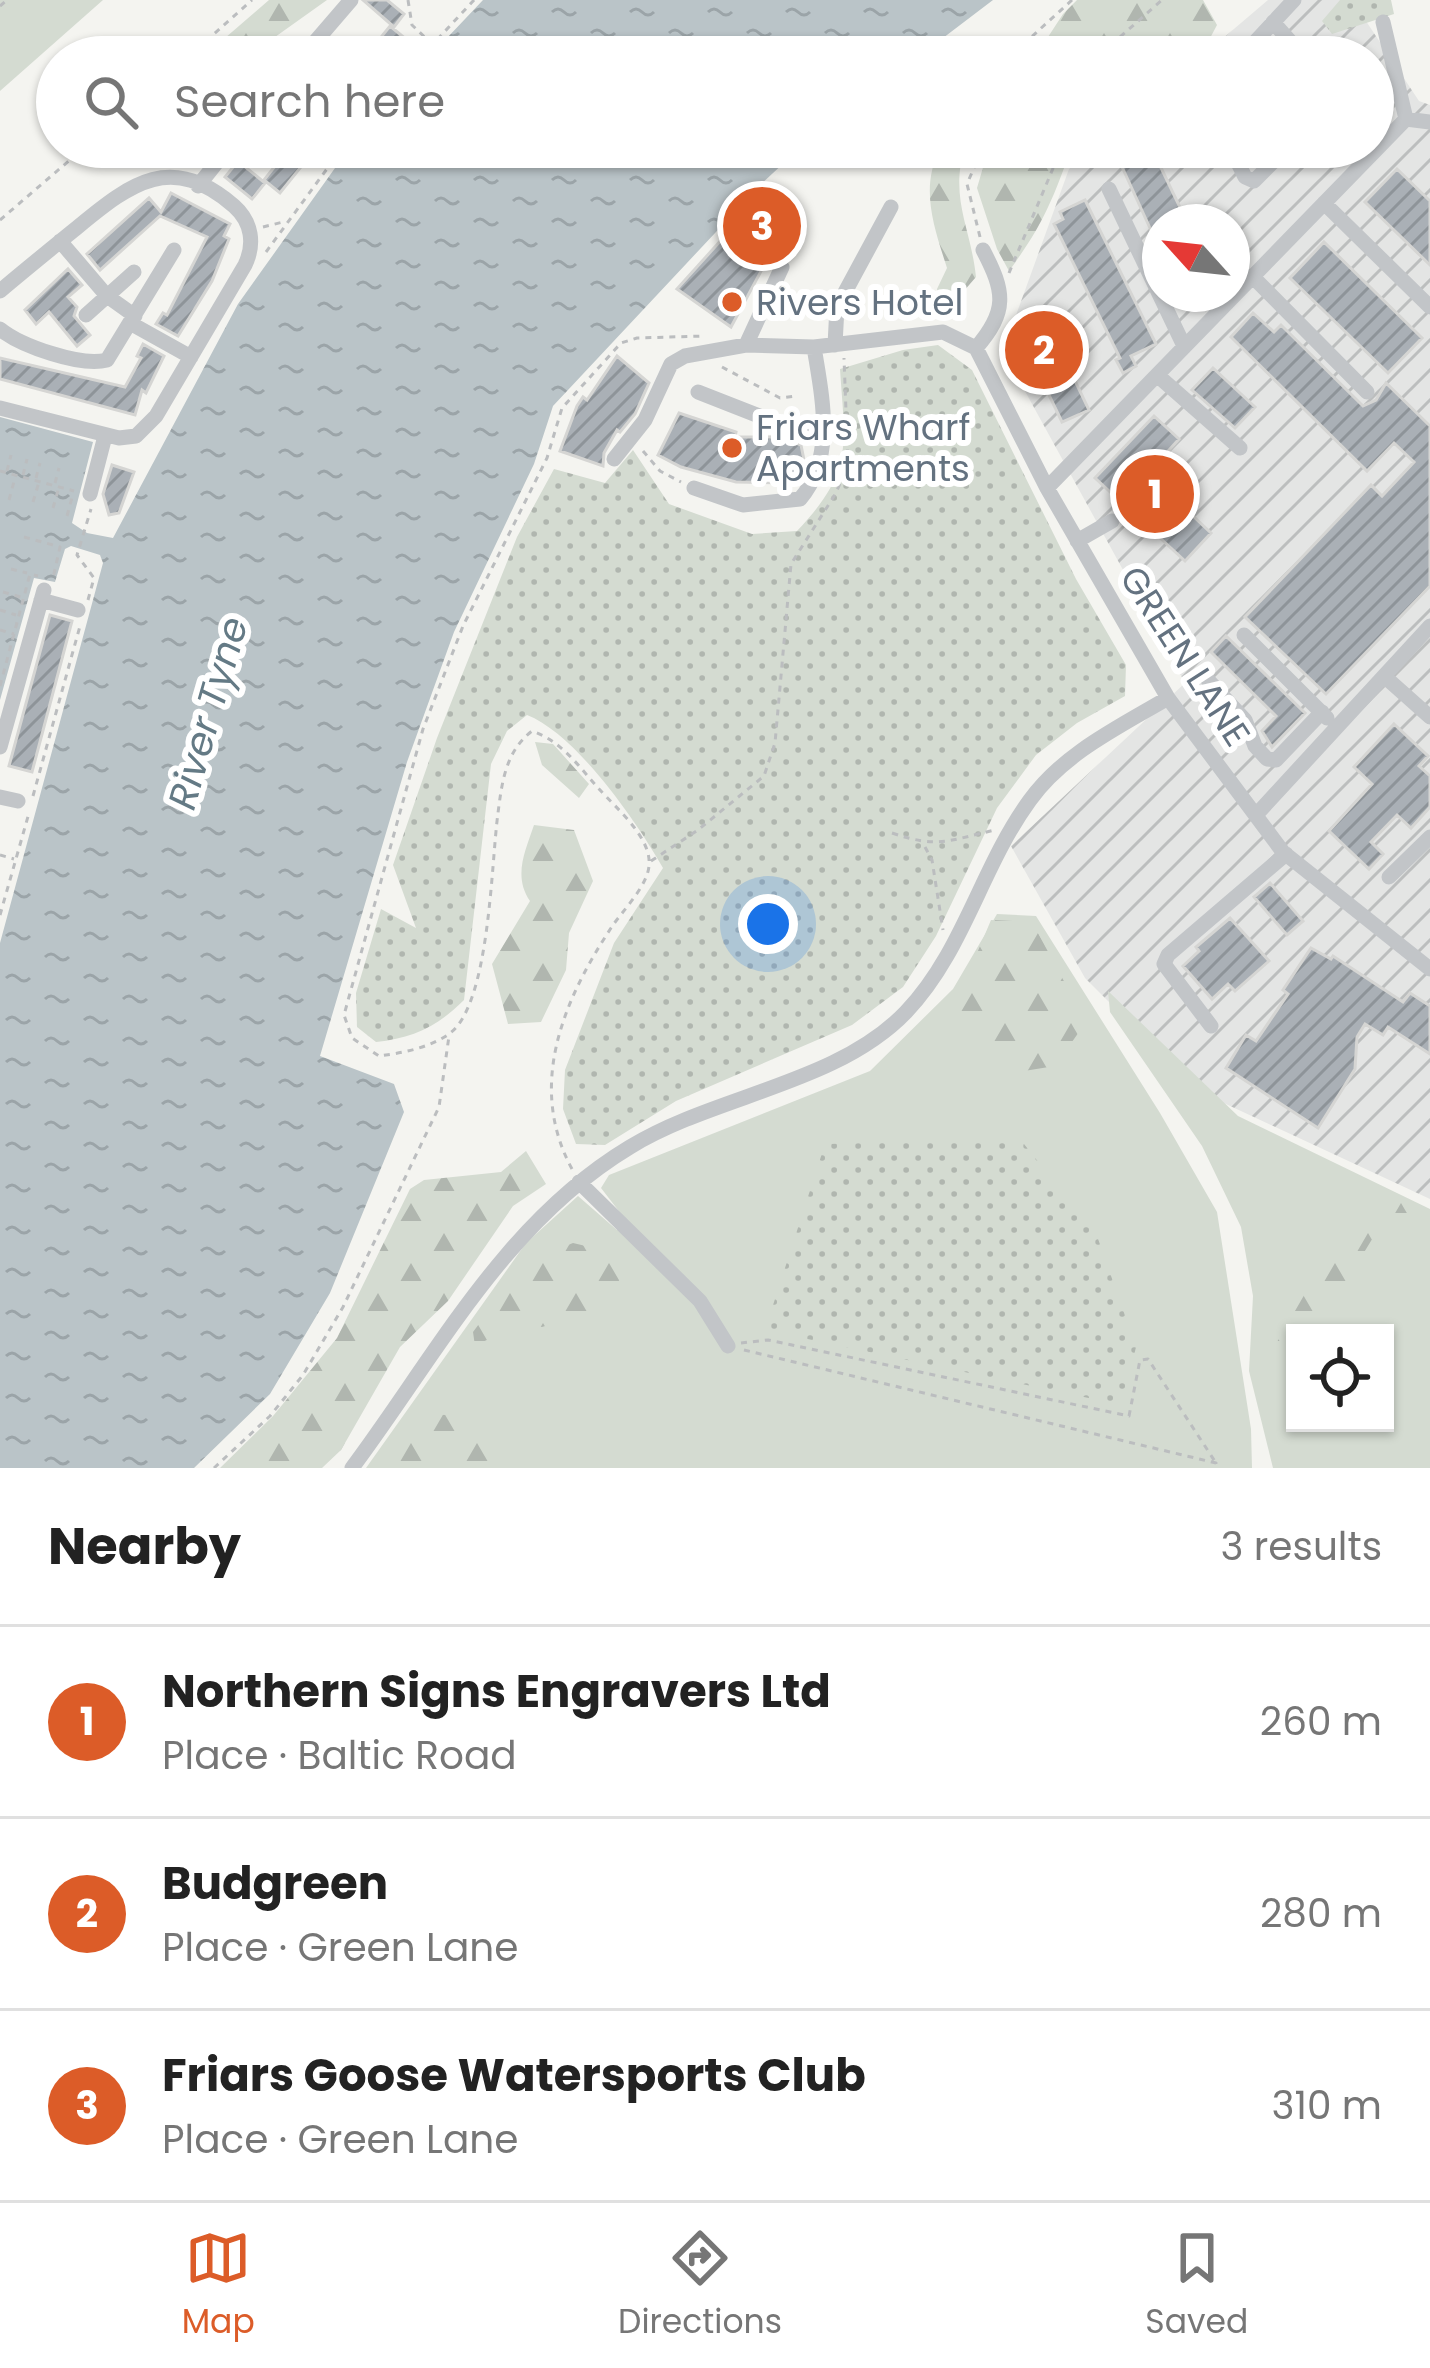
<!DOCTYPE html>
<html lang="en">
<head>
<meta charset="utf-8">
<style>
	body { margin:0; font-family:Poppins,sans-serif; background:#f2f2f2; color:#222 }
	.controls { position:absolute; right:36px; bottom:36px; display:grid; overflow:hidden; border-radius:0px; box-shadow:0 3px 9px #0004 }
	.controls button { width:108px; height:108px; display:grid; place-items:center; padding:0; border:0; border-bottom:3px solid #e0e0e0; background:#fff; color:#222; font:60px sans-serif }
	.compass { position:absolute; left:1142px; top:204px; width:108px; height:108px; border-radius:50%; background:#fff; box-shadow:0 3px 9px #0004; rotate:297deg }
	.you { position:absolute; left:768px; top:924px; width:42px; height:42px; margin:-30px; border:9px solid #fff; border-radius:50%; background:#1a73e8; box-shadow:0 0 0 18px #1a73e833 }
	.badge { display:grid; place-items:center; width:78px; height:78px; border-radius:50%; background:#dc5c28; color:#fff; font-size:39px; font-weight:700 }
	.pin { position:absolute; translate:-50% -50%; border:6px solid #fff; box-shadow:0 3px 12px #0006 }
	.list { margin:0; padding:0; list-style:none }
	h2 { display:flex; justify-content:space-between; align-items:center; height:156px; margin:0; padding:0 48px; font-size:51px }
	h2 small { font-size:39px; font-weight:400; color:#767676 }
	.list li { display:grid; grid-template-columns:78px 1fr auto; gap:36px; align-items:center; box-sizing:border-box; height:192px; padding:0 48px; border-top:3px solid #e0e0e0 }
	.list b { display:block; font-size:45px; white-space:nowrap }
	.list p { margin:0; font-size:39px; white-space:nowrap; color:#767676 }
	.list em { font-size:39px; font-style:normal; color:#767676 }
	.icon { flex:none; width:66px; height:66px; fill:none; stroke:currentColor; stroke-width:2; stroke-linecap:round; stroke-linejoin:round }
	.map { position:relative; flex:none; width:1430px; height:1468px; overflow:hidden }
	.search { position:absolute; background:#fff; box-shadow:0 3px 9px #0004; left:36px; right:36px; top:36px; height:132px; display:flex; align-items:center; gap:30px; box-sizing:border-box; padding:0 42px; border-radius:66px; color:#767676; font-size:45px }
	.sheet { height:732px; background:#fff }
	nav { display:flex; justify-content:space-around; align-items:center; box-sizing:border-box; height:168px; border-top:3px solid #e0e0e0; background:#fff; font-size:33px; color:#767676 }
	nav a { display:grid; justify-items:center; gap:6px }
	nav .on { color:#dc5c28 }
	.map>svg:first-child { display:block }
</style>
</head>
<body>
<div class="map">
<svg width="1430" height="1468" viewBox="0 0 1430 1468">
	<defs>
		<pattern id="industrial-furrows" width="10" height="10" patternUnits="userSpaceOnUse" patternTransform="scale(3)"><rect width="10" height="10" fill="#e4e5e4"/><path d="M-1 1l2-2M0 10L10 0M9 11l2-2" fill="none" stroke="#bcbebe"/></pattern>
		<pattern id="forest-firs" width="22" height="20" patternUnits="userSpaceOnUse" patternTransform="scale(3)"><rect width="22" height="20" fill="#d4dbd1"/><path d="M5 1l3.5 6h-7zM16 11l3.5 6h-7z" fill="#b0b6af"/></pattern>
		<pattern id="park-dots" width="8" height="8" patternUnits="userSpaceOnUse" patternTransform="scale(3)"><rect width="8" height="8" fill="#d4dbd1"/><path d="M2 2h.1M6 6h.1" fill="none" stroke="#b0b6af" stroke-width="1.8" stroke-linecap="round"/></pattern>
		<pattern id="water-ripples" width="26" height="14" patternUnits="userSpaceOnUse" patternTransform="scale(3)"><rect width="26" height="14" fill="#bac4c8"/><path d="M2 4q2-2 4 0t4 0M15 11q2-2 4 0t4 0" fill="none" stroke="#9ba4a8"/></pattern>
		<pattern id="building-hatch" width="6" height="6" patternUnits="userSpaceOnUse" patternTransform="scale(3)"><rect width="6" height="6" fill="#aab0b6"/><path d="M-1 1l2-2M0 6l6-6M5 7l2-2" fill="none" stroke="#8e9499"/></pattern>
	</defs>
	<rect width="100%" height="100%" fill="#f4f4f0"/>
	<path fill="url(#industrial-furrows)" fill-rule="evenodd" d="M1268,0H1352L1419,101L1430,105V1199L1198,1091L1085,978L1011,846L1185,683L1003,351L1069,169L1095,147H1373V57H1201ZM1160,222H1232V294H1160Z"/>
	<path fill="#d4dbd1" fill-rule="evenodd" d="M0,0H103L0,91Z
		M997,914L1036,916L1160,1113L1217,1212L1251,1429L1252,1468H366L526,1243L578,1196L617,1230L625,1219L601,1188L609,1175L870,1071L953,989Z
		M1108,991L1238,1116L1430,1209V1468H1273L1249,1371L1253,1296L1241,1227L1202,1146L1110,1012ZM1295,1333H1385V1423H1295Z"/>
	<path fill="url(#forest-firs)" d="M269,0H327L247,57H203Z
		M1077,0H1203L1217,25L1200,57H1035L1063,14Z
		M941,147H965C949,198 971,228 976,277L950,307H940L937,289L947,268C934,227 919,187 941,147Z
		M989,147H1089L1067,160C1050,207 1039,230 1009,271L997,249L977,188Z
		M535,742L553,744L589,784L579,798L542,765Z
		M534,825L574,830L593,881L569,933L566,970L541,1022L508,1024L492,964L530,901C513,876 525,852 534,825Z
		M991,920L1032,922L1086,1022L1055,1066L1024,1071L973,1030L950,1001L967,977Z
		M526,1151L546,1184L513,1206L448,1301L400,1347L341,1450L322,1468H220L273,1416L337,1338L410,1189L424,1180L501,1172Z
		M1382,1193L1400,1199L1418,1213H1388L1315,1333H1295V1364L1284,1381L1258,1375L1355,1207Z
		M573,1243L611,1252L620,1279L601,1308L542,1327L520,1323L475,1346L473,1332L525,1262Z
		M423,1414L492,1417L488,1468H381Z"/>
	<path fill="url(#park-dots)" d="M1340,0H1391L1394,14L1332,34L1322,21Z
		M938,345L972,370L1076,579L1126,665L1125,696L1077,723L1036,755L997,808L936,936L903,987L852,1025L676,1101L605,1145L576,1144L563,1109L565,1070L614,943L663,868C637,822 576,734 527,715L507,731L491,764L464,1000C437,1027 413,1038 376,1042L357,1027L356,993L381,909L416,928L393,865L437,738L517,537L554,469L605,483L633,450L669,504L752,534L797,531C854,471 845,446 840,369L903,350Z
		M1020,1139L1097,1236L1136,1347L1122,1405L765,1330L825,1144Z"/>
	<path fill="url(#water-ripples)" d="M483,0H993L918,57H429Z
		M350,147H801L760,185L553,406L534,464L454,632L407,762L320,1056L394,1084L404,1112L330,1293L270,1394L194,1468H0V943L103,563L100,555L71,546L65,549L55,582L34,578L0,700V417L93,442L72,523L87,533L113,538L238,304Z"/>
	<path fill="url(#building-hatch)" stroke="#d5d5d3" stroke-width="3" d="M363,0H387L404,14L394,27Z
		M390,26L407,40L393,57H365Z
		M290,147H317L280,193L264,180Z
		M1140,147L1146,152L1153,151L1187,222H1160V250L1118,158Z
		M238,161L265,183L252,199L225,177Z
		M1397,169L1430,201V265L1365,202Z
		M171,193L230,224L224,236L229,239L212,281L178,336L156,324L163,313L167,315L207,237L160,216L100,270L87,254L149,198L161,212Z
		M760,197L790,226L762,256L767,260L731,327L677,289Z
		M1085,200L1156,344L1131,356L1136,366L1123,373L1116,360L1120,358L1054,224L1063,219L1060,212Z
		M1324,242L1422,338L1388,373L1290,278Z
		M68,269L82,285L68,297L77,307L74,316L90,335L77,346L49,312L36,324L25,310Z
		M1253,313L1274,332L1281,325L1363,406L1376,400L1386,383L1430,426V586L1326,694L1245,617L1371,485L1382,496L1414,462L1394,443L1367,471L1231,337Z
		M1046,320L1089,410L1062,422L1019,333Z
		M143,344L164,356L146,393L142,390L135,415L0,379V358L125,387L141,358L137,356Z
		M617,356L649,383L635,414L620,432L617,430L604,453L603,466L560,451L577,406L583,397L587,400Z
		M1213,368L1255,407L1235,428L1192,390Z
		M679,413L736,432L735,437H781L801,445L805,465L801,477L784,483L736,482L681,467L658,455Z
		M1154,416L1179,439L1161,459L1189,486L1176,500L1211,533L1185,561L1095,478Z
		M112,465L134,472L119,513L109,515L103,494Z
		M50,615L72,621L32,772L9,766Z
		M1226,636L1305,713L1272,747L1262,731L1276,716L1211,652Z
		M1394,724L1428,756L1419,766L1430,776V807L1411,828L1397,815L1371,842L1383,854L1369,869L1329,831L1372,784L1354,767Z
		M1270,883L1303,921L1287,935L1254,897Z
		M1230,918L1269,961L1235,991L1228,984L1212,999L1183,966L1199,951L1196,947Z
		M1311,948L1331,959L1333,956L1403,1002L1410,993L1430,1006V1054L1388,1027L1383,1035L1365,1024L1357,1037L1355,1069L1318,1128L1226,1068L1246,1035L1256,1041L1288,994L1283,990Z"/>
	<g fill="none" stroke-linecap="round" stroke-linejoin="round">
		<path stroke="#bbbdbf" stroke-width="3" stroke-dasharray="6 6" stroke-linecap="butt" d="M408,0L412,25L431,43
			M0,6L7,0
			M188,57L252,0
			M421,57L474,0
			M1021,57L1027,41L1072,0
			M1107,57L1120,37L1162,0
			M0,220L85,147
			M263,227L283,222
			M980,237L967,184L983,147
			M266,252L343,147
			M1009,273L1062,147
			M722,367L780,398L796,396
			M643,451L660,471L681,482
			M0,471L74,491
			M7,471L11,455
			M23,475L27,459
			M36,478L40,463
			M55,483L59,468
			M9,500L15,478
			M33,502L39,482
			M53,508L59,487
			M67,516L73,494
			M24,537L60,547L53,578
			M11,569L27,573
			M3,592L24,598
			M88,600L94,578L77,555L91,509
			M0,610L16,615
			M0,630L14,634
			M0,686L30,574L38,576
			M33,796L80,626
			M892,833C938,849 950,840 995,830
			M925,847L932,860L943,930
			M0,855L14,859
			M651,861L698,830L764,776L775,743L791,564L836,493L848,464L844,358
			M0,915L29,813
			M572,1169C527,1086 563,1001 611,928C622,911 647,887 649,866C652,838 617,809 600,790C579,767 562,741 532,731C506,751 502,781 498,813C491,864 490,1005 449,1034C429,1048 402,1053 379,1056L352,1038L344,1015L423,729L463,626L547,458L562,408L621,343L637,338L704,336
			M741,1343L768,1340L1129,1416L1140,1360L1148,1359L1216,1463
			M744,1350L1216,1463L1215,1468
			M214,1468L270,1416L303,1375L343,1307L439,1107L449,1036"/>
		<path stroke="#c2c5c8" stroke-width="15" d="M1273,22L1303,56
			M302,57L351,0
			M1241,57L1294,0
			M1406,119L1430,122
			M1230,147L1245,177L1254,181L1288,147
			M198,186L229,147
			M1109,189L1184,346
			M1324,203L1430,307
			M60,241L107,296L135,316
			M1252,276L1367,392
			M0,291C26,269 52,248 79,226C131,183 172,152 234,206C252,222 255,244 245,265L156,416L136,436L119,438L0,408
			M86,315L134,272
			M130,323L191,357
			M0,329C21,346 81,367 107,360L174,250
			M746,345L782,267
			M835,345L837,307L891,207
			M976,348C1008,311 1005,292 983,250
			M1157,375L1240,448
			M698,392L823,441
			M614,459L645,420L671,364L685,356L746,345L814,347L943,332L976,348L1047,488L1168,698L1283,852L1430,969
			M694,488L743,505L800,499C836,457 822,397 814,347
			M1047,488L1406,119L1383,22
			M90,494L105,436
			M1077,541L1112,521
			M41,600L78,610
			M1244,635L1327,718
			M1384,676L1430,717
			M1208,680L1245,720L1255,746L1267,759L1276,760L1322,712
			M0,747L44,590
			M0,797L18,801
			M1256,815L1430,626
			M1389,877L1430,837
			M1211,1026L1164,964L1168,955L1286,854
			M579,1182L700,1301L728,1346
			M352,1468C437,1354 505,1222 630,1147C715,1095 837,1084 906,1012C964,951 981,867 1030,800C1064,753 1119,727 1168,698"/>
	</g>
	<g fill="#dc5c28" stroke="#fff" stroke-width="4.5">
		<circle cx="732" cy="302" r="12"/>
		<circle cx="732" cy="448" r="12"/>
	</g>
	<g text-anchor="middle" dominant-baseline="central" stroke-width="12" stroke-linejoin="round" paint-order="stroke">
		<g font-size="36" fill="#647280" stroke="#fff" text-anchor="start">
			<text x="756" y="302">Rivers Hotel</text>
			<text x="756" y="427">Friars Wharf<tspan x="756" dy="41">Apartments</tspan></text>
		</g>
		<g font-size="36" fill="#647280" stroke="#fff">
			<text transform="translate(1185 656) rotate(57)">GREEN LANE</text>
		</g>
		<g font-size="39" font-style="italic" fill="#647a85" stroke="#fff">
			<text transform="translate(208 713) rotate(-74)">River Tyne</text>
		</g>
	</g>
</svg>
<div class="controls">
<button><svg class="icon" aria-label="locate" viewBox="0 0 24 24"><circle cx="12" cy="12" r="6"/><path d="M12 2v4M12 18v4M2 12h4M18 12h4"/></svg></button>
</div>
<svg class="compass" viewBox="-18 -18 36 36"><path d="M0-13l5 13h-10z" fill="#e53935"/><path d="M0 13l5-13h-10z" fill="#767676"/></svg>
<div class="you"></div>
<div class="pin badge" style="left:1155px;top:494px">1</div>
<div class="pin badge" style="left:1044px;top:350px">2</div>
<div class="pin badge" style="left:762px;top:226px">3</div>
<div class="search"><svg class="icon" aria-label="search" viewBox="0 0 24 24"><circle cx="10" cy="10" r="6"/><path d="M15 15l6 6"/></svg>Search here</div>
</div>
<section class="sheet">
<h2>Nearby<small>3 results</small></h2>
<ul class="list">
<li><span class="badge">1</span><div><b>Northern Signs Engravers Ltd</b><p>Place · Baltic Road</p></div><em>260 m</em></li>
<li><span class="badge">2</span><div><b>Budgreen</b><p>Place · Green Lane</p></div><em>280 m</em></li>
<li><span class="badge">3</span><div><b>Friars Goose Watersports Club</b><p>Place · Green Lane</p></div><em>310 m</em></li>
</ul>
</section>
<nav>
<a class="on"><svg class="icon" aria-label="map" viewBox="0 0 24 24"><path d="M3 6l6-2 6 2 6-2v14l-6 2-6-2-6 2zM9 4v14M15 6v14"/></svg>Map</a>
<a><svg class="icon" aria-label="directions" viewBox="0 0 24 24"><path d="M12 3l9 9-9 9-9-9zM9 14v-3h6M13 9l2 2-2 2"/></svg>Directions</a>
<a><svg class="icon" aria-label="saved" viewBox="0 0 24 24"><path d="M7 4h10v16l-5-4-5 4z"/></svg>Saved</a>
</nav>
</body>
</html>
